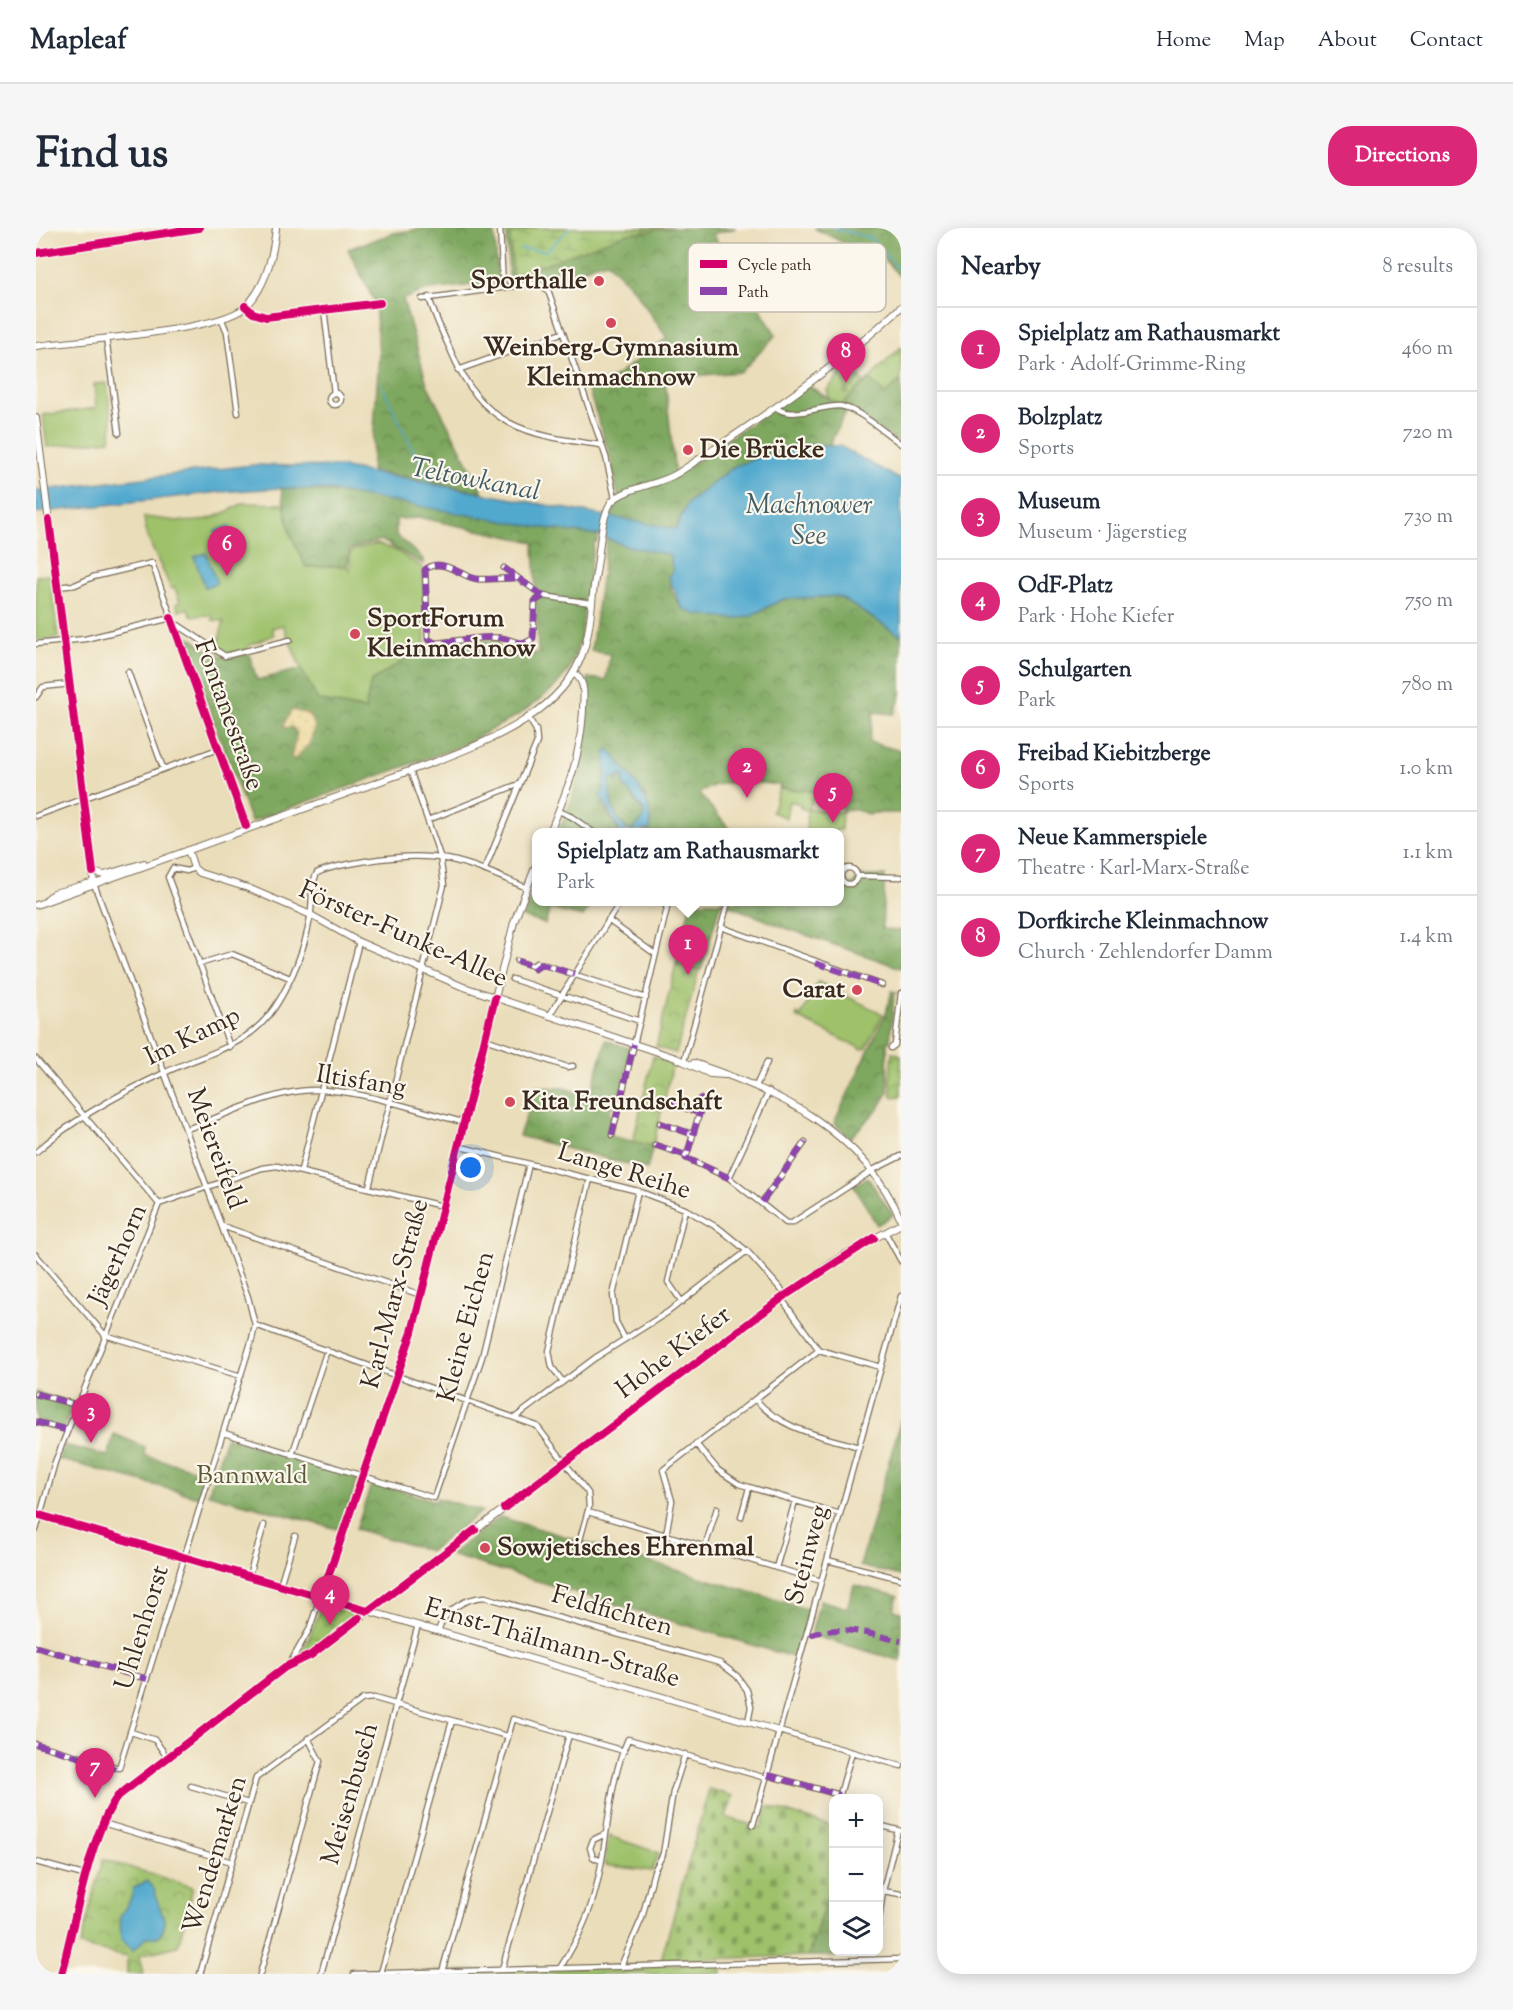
<!DOCTYPE html>
<html lang="en">
<head>
<meta charset="utf-8">
<style>
	body { margin:0; font-family:"Sorts Mill Goudy",serif; background:#f6f6f7; color:#1f2937 }
	.controls { position:absolute; right:18px; bottom:18px; display:grid; overflow:hidden; border-radius:12px; box-shadow:0 3px 15px #0003 }
	.controls button { width:54px; height:54px; display:grid; place-items:center; padding:0; border:0; border-bottom:2px solid #e0e1e3; background:#fff; color:#1f2937; font:30px sans-serif }
	.you { position:absolute; left:435px; top:940px; width:21px; height:21px; margin:-15px; border:4px solid #fff; border-radius:50%; background:#1a73e8; box-shadow:0 0 0 9px #1a73e833 }
	.badge { display:grid; place-items:center; width:39px; height:39px; border-radius:50%; background:#db2777; color:#fff; font-size:20px; font-weight:700 }
	.pin { position:absolute; translate:-50% -50px; filter:drop-shadow(0 2px 3px #0008) }
	.pin::after { content:''; position:absolute; top:32px; width:21px; height:18px; background:inherit; clip-path:polygon(0 0,100% 0,50% 100%) }
	.popup { position:absolute; left:496px; top:600px; width:312px; height:78px; box-sizing:border-box; display:grid; place-content:center; border-radius:12px; background:#fff; filter:drop-shadow(0 2px 4px #0005); font-size:20px; white-space:nowrap; color:#747a83 }
	.popup b { font-size:22px; color:#1f2937 }
	.popup::after { content:''; position:absolute; left:50%; top:100%; margin-left:-12px; border:12px solid transparent; border-top-color:#fff }
	.list { margin:0; padding:0; list-style:none }
	h2 { display:flex; justify-content:space-between; align-items:center; height:78px; margin:0; padding:0 24px; font-size:26px }
	h2 small { font-size:20px; font-weight:400; color:#747a83 }
	.list li { display:grid; grid-template-columns:39px 1fr auto; gap:18px; align-items:center; box-sizing:border-box; height:84px; padding:0 24px; border-top:2px solid #e0e1e3 }
	.list b { display:block; font-size:22px; white-space:nowrap }
	.list p { margin:0; font-size:20px; white-space:nowrap; color:#747a83 }
	.list em { font-size:20px; font-style:normal; color:#747a83 }
	.icon { flex:none; width:33px; height:33px; fill:none; stroke:currentColor; stroke-width:2; stroke-linecap:round; stroke-linejoin:round }
	.map { position:relative; flex:none; width:865px; height:1746px; overflow:hidden; border-radius:24px }
	header { display:flex; align-items:center; gap:36px; box-sizing:border-box; height:84px; padding:0 30px; background:#fff; border-bottom:2px solid #e0e1e3 }
	header strong { font-size:28px }
	nav { display:flex; gap:33px; margin-inline-start:auto; font-size:21px }
	.intro { display:flex; align-items:center; justify-content:space-between; box-sizing:border-box; height:144px; padding:0 36px }
	h1 { margin:0; font-size:42px }
	.button { padding:15px 27px; border-radius:24px; background:#db2777; color:#fff; font-size:21px; font-weight:700 }
	main { display:flex; gap:36px; padding:0 36px }
	aside { flex:1; background:#fff; border-radius:24px; box-shadow:0 3px 15px #0003 }
	.map>svg:first-child { display:block }
</style>
</head>
<body>
<header>
<strong>Mapleaf</strong>
<nav><a>Home</a><a>Map</a><a>About</a><a>Contact</a></nav>
</header>
<div class="intro"><h1>Find us</h1><a class="button">Directions</a></div>
<main>
<div class="map">
<svg width="865" height="1746" viewBox="0 0 865 1746">
	<defs>
		<pattern id="forest-crowns" width="20" height="18" patternUnits="userSpaceOnUse" patternTransform="scale(1.5)"><rect width="20" height="18" fill="#7ea75f"/><path d="M2 6a3 3 0 1 1 6 0M12 15a3 3 0 1 1 6 0" fill="none" stroke="#68884e"/></pattern>
		<pattern id="wetland-marsh" width="20" height="14" patternUnits="userSpaceOnUse" patternTransform="scale(1.5)"><rect width="20" height="14" fill="#9ec16b"/><path d="M1 5h8M5 5V1M11 12h8M15 12V8" fill="none" stroke="#829d57"/></pattern>
		<pattern id="sand-dots" width="8" height="8" patternUnits="userSpaceOnUse" patternTransform="scale(1.5)"><rect width="8" height="8" fill="#eeda9e"/><path d="M2 2h.1M6 6h.1" fill="none" stroke="#cdbb88" stroke-width="1.8" stroke-linecap="round"/></pattern>
		<pattern id="cemetery-stones" width="16" height="16" patternUnits="userSpaceOnUse" patternTransform="scale(1.5)"><rect width="16" height="16" fill="#9ec16b"/><path d="M2 7V4a2 2 0 0 1 4 0v3zM10 15v-3a2 2 0 0 1 4 0v3z" fill="#829d57"/></pattern>
		<pattern id="park-crowns" width="20" height="18" patternUnits="userSpaceOnUse" patternTransform="scale(1.5)"><rect width="20" height="18" fill="#9ec16b"/><path d="M2 6a3 3 0 1 1 6 0M12 15a3 3 0 1 1 6 0" fill="none" stroke="#829d57"/></pattern>
	</defs>
	<rect width="100%" height="100%" fill="#fbf7ec"/>
	<filter id="ink" filterUnits="userSpaceOnUse"><feTurbulence type="fractalNoise" baseFrequency=".0167" numOctaves="2"/><feDisplacementMap in="SourceGraphic" scale="12" xChannelSelector="R" yChannelSelector="G"/><feConvolveMatrix kernelMatrix="1 2 1 2 8 2 1 2 1" color-interpolation-filters="sRGB"/></filter>
	<filter id="wash" filterUnits="userSpaceOnUse"><feTurbulence type="fractalNoise" baseFrequency=".008" numOctaves="4" result="noise"/><feDisplacementMap in="SourceGraphic" scale="24" xChannelSelector="R" yChannelSelector="G"/><feGaussianBlur stdDeviation="1.35" result="paint"/><feColorMatrix in="noise" values="0 0 0 0 0 0 0 0 0 0 0 0 0 0 0 0 0 1.4 0 .05"/><feComposite in="paint" operator="in"/></filter>
	<g filter="url(#wash)">
		<rect width="100%" height="100%" fill="#eaddba"/>
		<path fill="#9ec16b" stroke="#6c7644" stroke-width="1.5" d="M71,155L76,197L74,212L11,219L7,187L60,180L58,156Z
			M207,275L248,276L254,305L270,339L311,338L314,344V326L317,322L341,316L359,322L387,340L389,418L335,454L329,482L282,472L265,441L247,397L236,400L238,407L212,418L211,422L190,426L180,422L188,393L176,392V387L155,388L152,380L143,383L140,376L144,374L139,360L135,361C126,337 110,316 108,289C154,294 165,300 207,275Z
			M14,347L22,410L0,412V348Z
			M744,557L745,561L782,563L772,581L806,584L805,602H800L799,604H770L771,582L764,580L765,576L753,573L750,590L736,584Z
			M782,754L847,786L830,820L826,821L760,789L761,786L765,788Z
			M573,1608L623,1625L616,1643L568,1637Z"/>
		<path fill="url(#forest-crowns)" stroke="#5c683e" stroke-width="1.5" fill-rule="evenodd" d="M391,0H458L462,51L459,54L388,63L367,71L391,156L447,264L335,243L343,128L339,75L312,21L358,5Z
			M470,0H700L676,6L694,33L721,18L747,55L721,76L740,107L705,144L629,150L639,247L771,157L804,177L833,151L849,166L865,154V216L812,180L793,217H768L699,238L658,269L644,289L640,301L574,290L582,275V268L575,231L552,161L577,150L631,110L599,63L571,33L556,37L515,56L513,47L476,52L473,49Z
			M778,0H865V50L840,22L824,23Z
			M245,260C352,264 456,294 562,307L561,314H558L544,413L533,442L517,461L484,486L425,518L215,594L146,407L149,405C173,423 182,435 213,426L221,452L265,441L282,472L329,482L335,454L389,418L463,412L464,426L502,425L498,314L386,290L360,291V307L387,331V336L345,312L314,321L311,338L270,339L254,305ZM272,486L279,497L255,530L261,505L249,495Z
			M571,310L588,317L635,327L637,344L634,357L636,364L646,380L659,386L698,391L730,380L747,371L802,368L865,408V467L858,486L838,484L833,514L865,523V585H837L834,587C825,583 814,578 806,584L803,565L744,561V557C717,554 685,549 663,565L696,604H607L614,602L610,569L574,522H570L567,578L584,604H523C544,554 556,505 552,450L570,452L574,426L555,423Z
			M587,548L588,557C597,564 598,577 608,583C607,593 603,598 593,603C576,589 573,571 574,550Z
			M804,648C807,653 810,659 818,655L822,648H849L846,701L865,702V740L747,699L685,674L665,742L640,736L655,674H804Z
			M500,657V674H558L547,689L514,681L509,696L487,689Z
			M856,763L861,765L858,766L854,814H851L852,865L843,880L814,910L798,895L850,785Z
			M570,812L595,821L582,877L575,878L573,887L579,889L574,908L617,918L611,941L483,908L500,859L528,860L554,869Z
			M831,949L857,987L841,997L818,958Z
			M0,1164L38,1175L26,1204L0,1196Z
			M865,1191V1348L824,1338Z
			M78,1206L109,1219L108,1227L171,1245L163,1269L22,1231L28,1217L72,1228Z
			M190,1209L322,1249L305,1302L172,1266Z
			M336,1254L400,1273L401,1270L446,1283L394,1323L320,1301Z
			M464,1289L774,1382L760,1430L414,1327Z
			M818,1357L862,1368L858,1382L865,1384V1433L775,1407L784,1372L811,1380Z
			M797,1651L798,1724H808V1728H772Z"/>
		<path fill="url(#wetland-marsh)" stroke="#6c7644" stroke-width="1.5" d="M497,0H637L590,6L477,48L474,7Z"/>
		<path fill="url(#sand-dots)" stroke="#94825e" stroke-width="1.5" d="M256,482L272,486L279,497L274,515L259,531L255,530L261,505L256,499L249,500L247,497Z"/>
		<path fill="url(#cemetery-stones)" stroke="#6c7644" stroke-width="1.5" d="M813,136L828,154L805,177L794,172L791,162Z
			M673,1561L697,1568L690,1589L725,1600L732,1578L797,1599V1651L772,1728L625,1732Z"/>
		<path fill="url(#park-crowns)" stroke="#6c7644" stroke-width="1.5" d="M865,119V153L849,166L833,151Z
			M640,736L663,742L640,825L620,819Z
			M856,824L865,827V868L856,869L854,853Z
			M617,828L637,836L617,918L597,913Z
			M287,1374L315,1382L319,1389L273,1425L257,1433L271,1415Z
			M67,1631L157,1659L142,1718L103,1727L107,1746H91V1729L44,1718Z
			M685,1735L686,1745L653,1746H318Z"/>
		<path fill="#51a9ce" stroke="#466a76" stroke-width="1.5" fill-rule="evenodd" d="M768,217L804,218L865,252V408L802,368L747,371L714,388L698,391L659,386L646,380L632,348L637,344L634,327L588,317L562,307L501,299L292,262L245,260L184,264L0,285V263L216,237L304,239L640,301L652,275L699,238L743,222Z
			M193,298L202,322L188,327L179,303Z
			M170,325L181,355L169,359L158,329Z
			M570,522H574C592,548 619,569 614,602L584,604L564,567L568,563ZM587,548L588,557L608,583C607,593 603,598 593,603C576,590 573,571 574,550L578,549L581,554L582,549Z
			M111,1653C119,1659 120,1666 122,1675C126,1688 135,1696 121,1709H111L97,1723L85,1712L84,1689L96,1668L97,1660Z"/>
		<g fill="none" stroke-linecap="round" stroke-linejoin="round">
			<path stroke="#51a9ce" stroke-width="1.5" d="M797,0L834,10L865,44
				M484,21L510,23L534,0
				M345,155L392,254"/>
		</g>
	</g>
	<g filter="url(#ink)">
		<g fill="none" stroke-linecap="round" stroke-linejoin="round">
			<defs>
				<path id="street" d="M464,0L467,59
					M0,25L163,0
					M393,69C398,87 406,104 414,121C446,198 487,207 565,217
					M386,71L501,55L512,62L570,229L579,270
					M209,78L217,85L230,89L344,75
					M288,81L298,165
					M186,92L191,104L202,185
					M70,110L83,205
					M422,142L526,105
					M293 171a6 6 0 1 1 12 0a6 6 0 1 1-12 0Z
					M740,179C753,193 786,177 804,178C821,180 851,206 865,216
					M468,340L507,368L555,375
					M479,350C467,350 453,352 441,351C427,350 404,327 389,342L392,411L399,415C420,414 445,407 466,410C478,412 487,420 497,410L499,373L507,368
					M21,359L39,357L57,349L116,335L211,601
					M138,398L142,397L189,428L254,412
					M0,416L49,411L135,390
					M92,444L127,540
					M0,469L7,459L34,456
					M523,583L536,589L557,604
					M0,588L182,521
					M392,592L483,556
					M805 648a8 8 0 1 1 16 0a8 8 0 1 1-16 0Z
					M158,640L151,643L137,640L132,649L194,819
					M449,641L501,514L500,502L492,489
					M822,648L865,649
					M572,692L619,726
					M685,699L846,757
					M481,733L497,738
					M163,736L196,726L254,750
					M506,736L499,741L497,738L500,735L506,736L610,770
					M476,751L604,793
					M513,788L584,674
					M449,811L531,839L537,838
					M855,820L859,817L865,765
					M0,831L123,976
					M648,833L692,674
					M720,858L731,834
					M733,863L693,950L750,995H756L839,941L865,928
					M632,874L663,885
					M665,877L661,874L664,871L667,873L650,930L693,950
					M624,895L656,906
					M151,901C187,888 226,868 264,863C314,857 378,882 427,894
					M576,907L631,680L627,674
					M619,917L649,927
					M421,918L602,963L649,981L684,1001L711,1023L750,1067
					M0,924C37,891 83,866 128,845C169,825 212,820 239,779C256,753 269,720 274,690C277,676 274,657 281,645C295,638 314,636 330,633C402,621 426,632 491,660
					M265,942L323,714
					M333,959L408,657L404,628L374,542
					M726,974L769,914
					M186,998L385,1067
					M849,1004L865,1033
					M0,1027L69,1107L205,1148
					M745,1070L783,1122L845,1139
					M646,1074L632,1054L649,981
					M219,1097L501,1198L552,1265L553,1279L543,1315
					M589,1111L580,1094L577,1067L602,963
					M527,1154L516,1139L513,1123L554,951
					M0,1166L41,1177
					M719,1171C747,1203 783,1207 823,1219
					M481,1188L559,1130L632,1084L711,1023
					M0,1194L31,1202
					M188,1205L398,1270L446,1129L493,936
					M660,1216L682,1242L703,1256L804,1286
					M256,1227L291,1122
					M552,1284L785,1353
					M705,1289L713,1260
					M0,1302L19,1234L123,976L226,940L241,938L406,978
					M630,1307L636,1273L627,1242L783,1122
					M669,1319L681,1280
					M791,1332L865,1351
					M740,1340L759,1273
					M213,1348L228,1297
					M244,1357L259,1308
					M402,1403C408,1383 428,1370 449,1369L684,1435L701,1448L711,1462L715,1479L712,1494
					M0,1419L111,1451
					M253,1437L273,1402L376,1104L459,770
					M743,1503L865,1538
					M95,1504L119,1512L131,1529
					M0,1516L83,1540L216,1111L219,1097L212,1069L58,656
					M731,1547L804,1567
					M155,1558L212,1575
					M803,1570L816,1524
					M67,1595L196,1634
					M717,1597L865,1068
					M842,1597L865,1603
					M565,1633L557,1629L554,1620L557,1612L569,1606
					M0,1634L51,1648
					M847,1663L865,1666
					M842,1700L847,1663L862,1602
					M585,1738L606,1690L618,1643L627,1626L637,1564L649,1526
					M524,1740C540,1715 553,1689 560,1660C573,1611 571,1558 592,1511L730,1550
					M466,1741L533,1507
					M406,1744L477,1491L588,1523
					M345,1745L416,1493
					M164,1746L220,1550L327,1471L338,1470L471,1508
					M224,1746L284,1533L272,1510
					M285,1746L382,1397
					M318,1746L865,1731"/>
				<path id="secondary" d="M0,118C43,112 179,104 208,80C230,61 237,28 240,0
					M0,190L58,655
					M514,604C532,560 544,532 547,483C547,468 551,455 538,445
					M152,622L158,640L164,645L212,660L275,687L323,714L425,758L640,830L674,846L689,847
					M57,644L68,647L108,635
					M11,671L18,665L55,655
					M0,677L401,533C455,512 529,484 548,421C556,397 555,370 560,345C564,323 564,293 575,274C592,258 622,258 642,245C719,194 797,143 865,79
					M459,770L478,694L500,637
					M658,835C744,864 826,902 865,992
					M0,1286L743,1503
					M25,1746C37,1704 56,1594 84,1566L249,1439L275,1427L750,1067L806,1028L865,996"/>
			</defs>
			<use href="#street" stroke="#786955" stroke-width="7"/>
			<use href="#secondary" stroke="#786955" stroke-width="8"/>
			<use href="#street" stroke="#fff" stroke-width="4.5"/>
			<use href="#secondary" stroke="#fff" stroke-width="6"/>
			<path stroke="#8e44ad" stroke-width="6" stroke-dasharray="12 6" stroke-linecap="butt" d="M468,340L507,368
				M479,350C467,350 453,352 441,351C427,350 404,327 389,342L392,411L399,415C420,414 445,407 466,410C478,412 487,420 497,410L499,373L507,368
				M481,733L497,738
				M779,735L846,757
				M506,736L499,741L497,738L500,735L538,746
				M632,874L663,885
				M665,877L661,874L664,871L667,873L650,930L693,950
				M624,895L656,906
				M576,907L598,816
				M619,917L649,927
				M726,974L769,914
				M0,1166L41,1177
				M0,1194L31,1202
				M774,1407C806,1396 833,1406 865,1413
				M0,1419L111,1451
				M0,1516L80,1541
				M731,1547L804,1567"/>
			<defs>
				<path id="cycleway" d="M0,25L163,0
					M209,78L217,85L230,89L344,75
					M13,292L57,644
					M135,390L210,598
					M468,1280L750,1067L838,1010
					M0,1286L332,1383L439,1302
					M285,1369L376,1104L459,770
					M25,1746C38,1699 54,1604 82,1568L249,1439L275,1427L323,1390"/>
			</defs>
			<use href="#cycleway" stroke="#fbf7ec" stroke-width="11"/>
			<use href="#cycleway" stroke="#d6006c" stroke-width="8"/>
		</g>
	</g>
	<g fill="#d1495b" stroke="#fbf7ec" stroke-width="2">
		<circle cx="563" cy="53" r="6"/>
		<circle cx="575" cy="95" r="6"/>
		<circle cx="652" cy="222" r="6"/>
		<circle cx="319" cy="406" r="6"/>
		<circle cx="821" cy="762" r="6"/>
		<circle cx="474" cy="874" r="6"/>
		<circle cx="449" cy="1320" r="6"/>
	</g>
	<g text-anchor="middle" dominant-baseline="central" stroke-width="4.5" stroke-linejoin="round" paint-order="stroke">
		<g font-size="26" font-weight="bold" fill="#3b2a1e" stroke="#fbf7ec" text-anchor="start">
			<text x="551" y="53" text-anchor="end">Sporthalle</text>
			<text x="575" y="120" text-anchor="middle">Weinberg-Gymnasium<tspan x="575" dy="30">Kleinmachnow</tspan></text>
			<text x="664" y="222">Die Brücke</text>
			<text x="331" y="391">SportForum<tspan x="331" dy="30">Kleinmachnow</tspan></text>
			<text x="809" y="762" text-anchor="end">Carat</text>
			<text x="486" y="874">Kita Freundschaft</text>
			<text x="461" y="1320">Sowjetisches Ehrenmal</text>
		</g>
		<g font-size="26" fill="#3b2a1e" stroke="#fbf7ec">
			<text transform="translate(192 487) rotate(70)">Fontanestraße</text>
			<text transform="translate(367 707) rotate(24)">Förster-Funke-Allee</text>
			<text transform="translate(157 809) rotate(-26)">Im Kamp</text>
			<text transform="translate(325 854) rotate(9)">Iltisfang</text>
			<text transform="translate(179 921) rotate(70)">Meiereifeld</text>
			<text transform="translate(588 944) rotate(17)">Lange Reihe</text>
			<text transform="translate(83 1027) rotate(-66)">Jägerhorn</text>
			<text transform="translate(360 1066) rotate(-75)">Karl-Marx-Straße</text>
			<text transform="translate(431 1099) rotate(-75)">Kleine Eichen</text>
			<text transform="translate(638 1125) rotate(-37)">Hohe Kiefer</text>
			<text transform="translate(772 1327) rotate(-75)">Steinweg</text>
			<text transform="translate(576 1384) rotate(16)">Feldfichten</text>
			<text transform="translate(107 1400) rotate(-73)">Uhlenhorst</text>
			<text transform="translate(516 1416) rotate(16)">Ernst-Thälmann-Straße</text>
			<text transform="translate(315 1566) rotate(-74)">Meisenbusch</text>
			<text transform="translate(180 1627) rotate(-73)">Wendemarken</text>
		</g>
		<g font-size="26" fill="#595735" stroke="#fbf7ec">
			<text x="216" y="1248">Bannwald</text>
		</g>
		<g font-size="27" font-style="italic" fill="#445d64" stroke="#fbf7ec">
			<text transform="translate(439 253) rotate(11)">Teltowkanal</text>
			<text x="773" y="278">Machnower<tspan x="773" dy="31">See</tspan></text>
		</g>
	</g>
	<rect x="652" y="15" width="198" height="69" rx="9" fill="#fbf7ec" stroke="#c1baae" stroke-width="1.5"/>
	<rect x="664" y="32" width="27" height="8" fill="#d6006c"/>
	<rect x="664" y="59" width="27" height="8" fill="#8e44ad"/>
	<g font-size="16" fill="#3b2a1e">
		<text x="702" y="42">Cycle path</text>
		<text x="702" y="69">Path</text>
	</g>
</svg>
<div class="controls">
<button>+</button>
<button>−</button>
<button><svg class="icon" aria-label="layers" viewBox="0 0 24 24"><path d="M12 4l9 5-9 5-9-5zM3 14l9 5 9-5"/></svg></button>
</div>
<div class="you"></div>
<div class="pin badge" style="left:652px;top:747px">1</div>
<div class="popup"><b>Spielplatz am Rathausmarkt</b>Park</div>
<div class="pin badge" style="left:711px;top:570px">2</div>
<div class="pin badge" style="left:55px;top:1215px">3</div>
<div class="pin badge" style="left:294px;top:1397px">4</div>
<div class="pin badge" style="left:797px;top:595px">5</div>
<div class="pin badge" style="left:191px;top:348px">6</div>
<div class="pin badge" style="left:59px;top:1570px">7</div>
<div class="pin badge" style="left:810px;top:155px">8</div>
</div>
<aside>
<h2>Nearby<small>8 results</small></h2>
<ul class="list">
<li><span class="badge">1</span><div><b>Spielplatz am Rathausmarkt</b><p>Park · Adolf-Grimme-Ring</p></div><em>460 m</em></li>
<li><span class="badge">2</span><div><b>Bolzplatz</b><p>Sports</p></div><em>720 m</em></li>
<li><span class="badge">3</span><div><b>Museum</b><p>Museum · Jägerstieg</p></div><em>730 m</em></li>
<li><span class="badge">4</span><div><b>OdF-Platz</b><p>Park · Hohe Kiefer</p></div><em>750 m</em></li>
<li><span class="badge">5</span><div><b>Schulgarten</b><p>Park</p></div><em>780 m</em></li>
<li><span class="badge">6</span><div><b>Freibad Kiebitzberge</b><p>Sports</p></div><em>1.0 km</em></li>
<li><span class="badge">7</span><div><b>Neue Kammerspiele</b><p>Theatre · Karl-Marx-Straße</p></div><em>1.1 km</em></li>
<li><span class="badge">8</span><div><b>Dorfkirche Kleinmachnow</b><p>Church · Zehlendorfer Damm</p></div><em>1.4 km</em></li>
</ul>
</aside>
</main>
</body>
</html>
